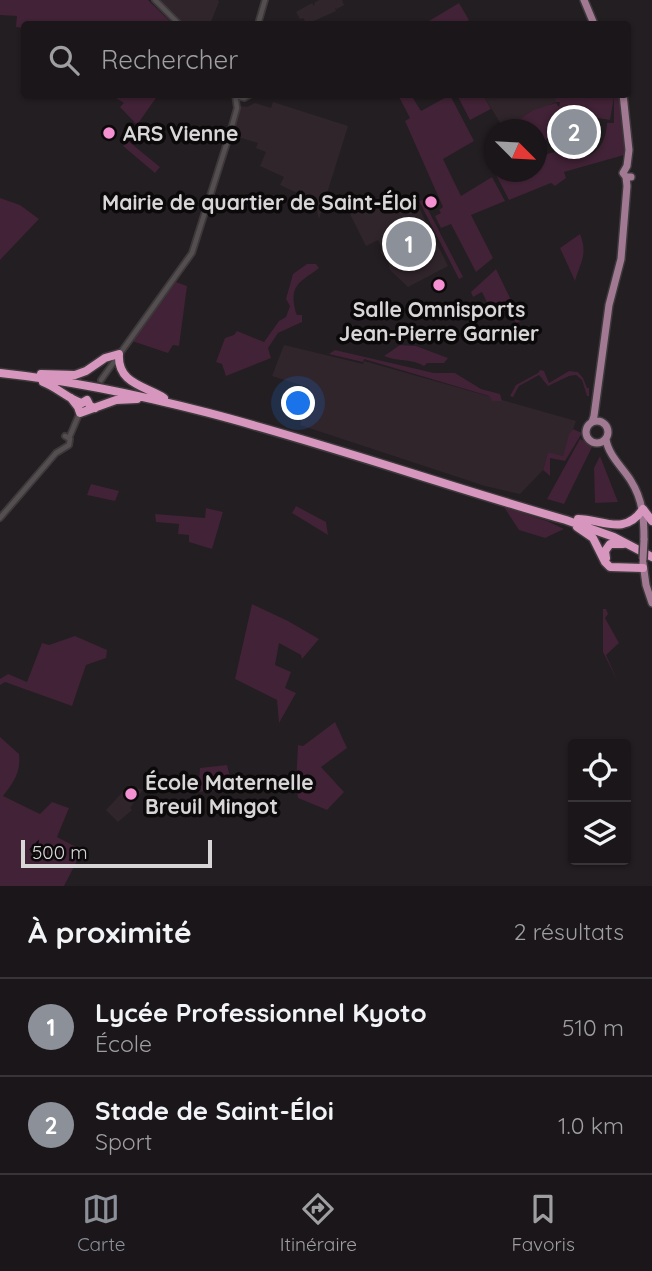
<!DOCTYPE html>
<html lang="fr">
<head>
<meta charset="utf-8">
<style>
	body { margin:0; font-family:Quicksand,sans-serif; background:#231f22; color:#f1f3f6 }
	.controls { position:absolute; right:21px; bottom:21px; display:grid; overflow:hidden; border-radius:7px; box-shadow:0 2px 5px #0004 }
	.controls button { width:63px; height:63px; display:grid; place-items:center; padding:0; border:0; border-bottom:2px solid #383538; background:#1a1619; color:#f1f3f6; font:35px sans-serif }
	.compass { position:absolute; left:484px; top:119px; width:63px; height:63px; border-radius:50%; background:#1a1619; box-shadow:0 2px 5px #0004; rotate:114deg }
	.scale { position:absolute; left:21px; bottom:18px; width:191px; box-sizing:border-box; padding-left:7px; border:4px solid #d9d6d8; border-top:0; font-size:19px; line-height:24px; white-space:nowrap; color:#d9d6d8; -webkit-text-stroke:5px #0b090a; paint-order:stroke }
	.you { position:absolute; left:299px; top:404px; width:24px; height:24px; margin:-18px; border:5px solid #fff; border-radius:50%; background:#1a73e8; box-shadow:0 0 0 10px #1a73e833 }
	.badge { display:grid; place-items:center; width:46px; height:46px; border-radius:50%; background:#8c9099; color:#fff; font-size:23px; font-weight:700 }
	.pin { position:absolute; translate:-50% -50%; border:4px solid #fff; box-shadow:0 2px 7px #0006 }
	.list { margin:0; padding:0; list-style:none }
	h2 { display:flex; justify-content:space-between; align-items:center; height:91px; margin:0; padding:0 28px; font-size:30px }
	h2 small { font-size:23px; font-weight:400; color:#9f9fa2 }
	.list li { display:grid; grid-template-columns:46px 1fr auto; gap:21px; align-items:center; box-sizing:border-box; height:98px; padding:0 28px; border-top:2px solid #383538 }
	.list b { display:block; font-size:26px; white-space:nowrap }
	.list p { margin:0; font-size:23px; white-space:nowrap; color:#9f9fa2 }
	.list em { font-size:23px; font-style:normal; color:#9f9fa2 }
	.icon { flex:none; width:38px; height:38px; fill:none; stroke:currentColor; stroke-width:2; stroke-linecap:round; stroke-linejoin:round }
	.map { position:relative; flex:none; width:652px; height:886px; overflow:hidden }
	.search { position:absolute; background:#1a1619; box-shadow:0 2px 5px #0004; left:21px; right:21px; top:21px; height:77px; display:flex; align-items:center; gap:18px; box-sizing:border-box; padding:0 24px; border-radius:7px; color:#9f9fa2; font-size:26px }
	.sheet { height:287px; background:#1a1619 }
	nav { display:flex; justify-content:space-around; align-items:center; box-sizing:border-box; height:98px; border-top:2px solid #383538; background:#1a1619; font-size:19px; color:#9f9fa2 }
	nav a { display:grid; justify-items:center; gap:4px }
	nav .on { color:#8c9099 }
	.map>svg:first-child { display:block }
</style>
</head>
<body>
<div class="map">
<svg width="652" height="886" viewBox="0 0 652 886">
	<rect width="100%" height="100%" fill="#231e21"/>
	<path fill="#30252b" d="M157,0H218L219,2L210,24H181Z
		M319,0H342L344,5L337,9L335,8L336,11L307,24L303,18L300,19L296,12L312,3L314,6L315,2Z
		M556,94V102L544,108L533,110L504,129L483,95Z
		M273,102L348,126L319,219L315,202L308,201V198L280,185L284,177L260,166L266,152L256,148L258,143L232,135L240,106L247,107L255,103L271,108Z
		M345,200H409L411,204L416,202L448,266L408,287L390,270L388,262L380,252L383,250L378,240L366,246L344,202Z
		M284,345L363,364L364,361L576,421L563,457L548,452L543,470L520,494L485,486L300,425L310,388L272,376Z
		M129,785L143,790L130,808L132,810L118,822L106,810Z"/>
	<path fill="#412236" d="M0,0H148L173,24H24V28L16,27L17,16L0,15Z
		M459,3L469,20L461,24H431L429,21Z
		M117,95V94L158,95L137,125L120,107L124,103L116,98Z
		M398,95H411L421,111L450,95L474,141L443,159L461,196L492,177L505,201L471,215L493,258L476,272L451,224L441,228L435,216L441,213L439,210L443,207L405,121L410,118Z
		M457,95H483L491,109L470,120Z
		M556,95H621L625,113L624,155L564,172L566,178L555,186L551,183L509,200L493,169L494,166V172H536L537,164L543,161L547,154C561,149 574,152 588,156C602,149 606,138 607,123H614V97L610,120L598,118L594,150L549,144L552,120L549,137L546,140L537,141L536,130L504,129L533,110L556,103L559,107L560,102H556Z
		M128,141L160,167L155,173L123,146Z
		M0,198L20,205L39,219L0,260Z
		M423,200L463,277L459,279L419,201Z
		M580,234C588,254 581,261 575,281L560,248Z
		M307,264H316L319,268C304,280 291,283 294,304C295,308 295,312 297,315H302V322L278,333L268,348L271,358L226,376L222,364L216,362L225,338L234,335L237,331L264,342L279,321L286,317L290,306L286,299L293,274Z
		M496,269L521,321L516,323L509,310L494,317L482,292L473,297L471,292Z
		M176,282L187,286L179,346L173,345L168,353L132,341Z
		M400,345L416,346L448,358L444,363H427L424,366C411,358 397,362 384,356Z
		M335,350L434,373H455L481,389L500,394L502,401H492L489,396L364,359L363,362L329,354Z
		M540,370L544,371L549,383L569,371L578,372L583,378L587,388H589V396H587L582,380L576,375L569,376L548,386L539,375L519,386L513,397L510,396L516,385L538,373Z
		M573,429L582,433L565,461L550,458V476L543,470L548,452L563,456L569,434Z
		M580,439L593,445L564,504L547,499Z
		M600,456L618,502L595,503L594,468Z
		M91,484L119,491L115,501L87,495Z
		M296,506L326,522L328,535L292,513Z
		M504,507L547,521L564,529L545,538L519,530Z
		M206,508L223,512L212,549L189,542V535L178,534L179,524L156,522L155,514L205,518Z
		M252,604L288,621L319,639L302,659L301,655L279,643L275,665L291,672L285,688L296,693L279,723L277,700L235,679Z
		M603,609H606L608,614L605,618L619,643L606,655L618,682L603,652Z
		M75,636L107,650L106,658L86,665L72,706L5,682L0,685V679L8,674L27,682L42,643L49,645Z
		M335,722L347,748L321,767L344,792L327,810L298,798L296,785L298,745L303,746Z
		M0,737L19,754C21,772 14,782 3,796L40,814L52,802L69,808L57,837L78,848L76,863L64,886H0Z
		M227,765L233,788L198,792L200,768Z"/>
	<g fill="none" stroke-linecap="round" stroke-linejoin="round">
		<defs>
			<path id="minor" d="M155,0L179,24
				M258,24L265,0
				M237,96L244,98L251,94
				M101,380L192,253L230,133L237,108L235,94
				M69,438L80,412
				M0,518L56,453L69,445L70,439L65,436"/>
			<path id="major" d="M584,0L594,24
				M623,94L629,150L627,166L623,173L626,177H631
				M586 432a11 11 0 1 1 22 0a11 11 0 1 1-22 0Z
				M592,422L594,416L609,305L621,259L627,186L626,177
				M606,439C608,455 623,468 631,481C643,500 644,519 644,540
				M643,563L646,585L652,603"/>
			<path id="highway" d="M0,373C195,394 379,467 566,520L614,537L652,557
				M41,374L75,375L86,371L105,358L119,354C117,384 146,386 164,398
				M43,382C57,387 68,399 82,403L87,400L90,406L95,408
				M71,398L78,407L80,413L116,400L137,399
				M578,519C602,519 624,537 643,509L652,521
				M577,527L593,538L605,562L610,567L643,568
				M606,558L605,551L610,544H623"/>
		</defs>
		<use href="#minor" stroke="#3d393b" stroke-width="8"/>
		<use href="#major" stroke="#3d393b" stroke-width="10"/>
		<use href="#highway" stroke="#3d393b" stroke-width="11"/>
		<use href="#minor" stroke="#544e51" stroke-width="4.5"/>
		<use href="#major" stroke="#a27992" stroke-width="7"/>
		<use href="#highway" stroke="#d696be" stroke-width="8"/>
		<defs>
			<path id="major-bridge" d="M643,559L644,540"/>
		</defs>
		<use href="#major-bridge" stroke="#3d393b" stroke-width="10" stroke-linecap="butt"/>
		<use href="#major-bridge" stroke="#a27992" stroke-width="7"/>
	</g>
	<g fill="#f591d2" stroke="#0b090a" stroke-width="2.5">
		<circle cx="109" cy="133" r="7"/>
		<circle cx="431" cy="202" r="7"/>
		<circle cx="439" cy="285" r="7"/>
		<circle cx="131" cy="794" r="7"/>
	</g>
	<g text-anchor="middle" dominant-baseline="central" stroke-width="7" stroke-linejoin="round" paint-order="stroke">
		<g font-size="21" font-weight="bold" fill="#d9d6d8" stroke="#0b090a" text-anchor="start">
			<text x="123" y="133">ARS Vienne</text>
			<text x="417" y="202" text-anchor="end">Mairie de quartier de Saint-Éloi</text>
			<text x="439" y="309" text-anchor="middle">Salle Omnisports<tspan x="439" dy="24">Jean-Pierre Garnier</tspan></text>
			<text x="145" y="782">École Maternelle<tspan x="145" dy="24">Breuil Mingot</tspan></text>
		</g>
	</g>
</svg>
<div class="controls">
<button><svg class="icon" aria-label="locate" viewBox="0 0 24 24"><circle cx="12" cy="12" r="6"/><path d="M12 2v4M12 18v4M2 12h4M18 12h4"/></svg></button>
<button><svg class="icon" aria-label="layers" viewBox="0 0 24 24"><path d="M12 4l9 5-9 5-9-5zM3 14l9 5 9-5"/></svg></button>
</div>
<svg class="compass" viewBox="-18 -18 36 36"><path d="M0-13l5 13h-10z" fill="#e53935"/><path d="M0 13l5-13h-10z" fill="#9f9fa2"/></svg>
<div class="scale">500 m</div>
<div class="you"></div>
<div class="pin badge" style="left:409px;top:244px">1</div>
<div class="pin badge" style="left:574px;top:132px">2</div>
<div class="search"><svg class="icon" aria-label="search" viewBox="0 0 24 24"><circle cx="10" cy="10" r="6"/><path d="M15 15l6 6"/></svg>Rechercher</div>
</div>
<section class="sheet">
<h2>À proximité<small>2 résultats</small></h2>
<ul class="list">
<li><span class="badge">1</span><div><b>Lycée Professionnel Kyoto</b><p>École</p></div><em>510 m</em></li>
<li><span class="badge">2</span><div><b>Stade de Saint-Éloi</b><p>Sport</p></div><em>1.0 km</em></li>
</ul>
</section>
<nav>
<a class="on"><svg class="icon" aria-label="map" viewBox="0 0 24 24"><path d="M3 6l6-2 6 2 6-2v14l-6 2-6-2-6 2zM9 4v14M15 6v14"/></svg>Carte</a>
<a><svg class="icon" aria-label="directions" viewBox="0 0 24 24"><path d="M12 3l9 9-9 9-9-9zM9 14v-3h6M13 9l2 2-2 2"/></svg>Itinéraire</a>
<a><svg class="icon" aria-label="saved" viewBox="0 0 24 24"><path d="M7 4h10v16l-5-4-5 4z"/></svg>Favoris</a>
</nav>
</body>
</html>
